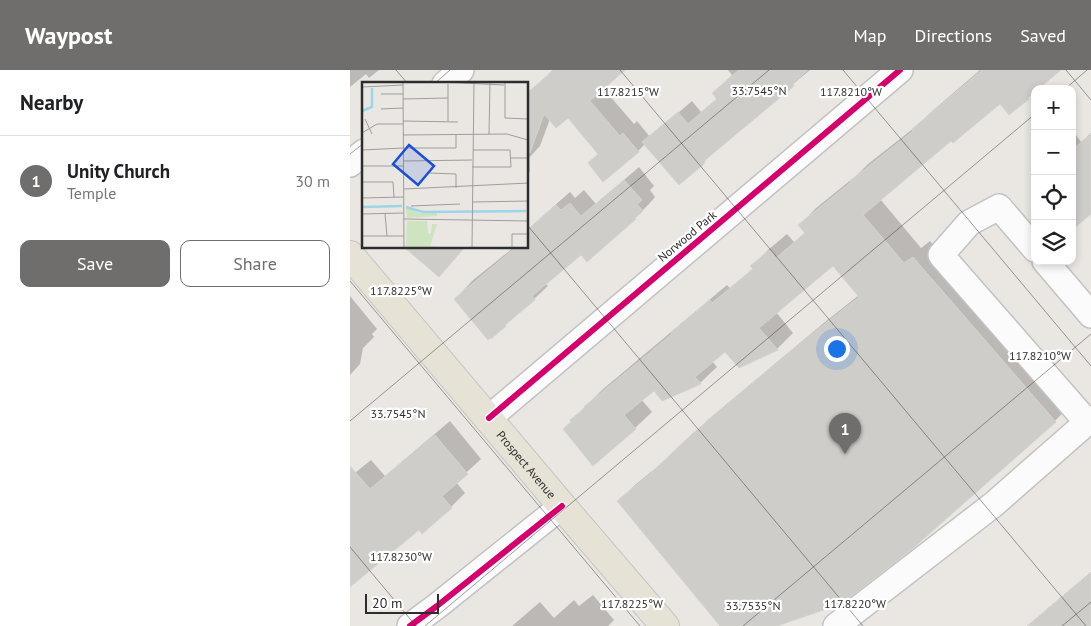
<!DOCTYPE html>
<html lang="en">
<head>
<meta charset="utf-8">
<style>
	body { margin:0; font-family:"PT Sans",sans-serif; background:#f2f2f2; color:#202124 }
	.controls { position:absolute; right:15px; top:15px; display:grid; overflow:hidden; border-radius:10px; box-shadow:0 2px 8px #0003 }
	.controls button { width:45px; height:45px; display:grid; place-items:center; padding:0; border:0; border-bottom:1px solid #e0e0e0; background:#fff; color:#202124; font:25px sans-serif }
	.scale { position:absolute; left:15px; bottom:12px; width:74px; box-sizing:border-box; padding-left:5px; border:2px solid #2d2d2d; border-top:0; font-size:14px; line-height:18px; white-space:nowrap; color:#2d2d2d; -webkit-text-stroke:4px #fff; paint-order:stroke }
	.you { position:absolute; left:486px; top:278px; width:18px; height:18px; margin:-12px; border:4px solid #fff; border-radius:50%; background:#1a73e8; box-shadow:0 0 0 8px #1a73e833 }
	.badge { display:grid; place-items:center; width:32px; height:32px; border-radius:50%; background:#6f6e6d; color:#fff; font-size:16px; font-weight:700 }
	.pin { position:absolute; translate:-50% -41px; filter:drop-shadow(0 1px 2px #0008) }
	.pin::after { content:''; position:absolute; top:26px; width:18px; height:15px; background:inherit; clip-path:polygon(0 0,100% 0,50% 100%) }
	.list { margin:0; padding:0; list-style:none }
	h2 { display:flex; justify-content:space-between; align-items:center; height:65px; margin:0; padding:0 20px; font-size:21px }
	h2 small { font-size:16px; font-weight:400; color:#757577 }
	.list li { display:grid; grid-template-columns:32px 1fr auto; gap:15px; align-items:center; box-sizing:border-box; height:90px; padding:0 20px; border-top:1px solid #e0e0e0 }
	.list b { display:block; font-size:19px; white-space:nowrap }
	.list p { margin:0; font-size:16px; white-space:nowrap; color:#757577 }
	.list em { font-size:16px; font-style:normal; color:#757577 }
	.actions { display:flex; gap:10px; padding:15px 20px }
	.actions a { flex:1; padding:11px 0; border:1px solid #6f6e6d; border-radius:10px; text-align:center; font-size:18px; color:#6f6e6d }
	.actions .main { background:#6f6e6d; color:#fff }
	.icon { flex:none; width:28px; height:28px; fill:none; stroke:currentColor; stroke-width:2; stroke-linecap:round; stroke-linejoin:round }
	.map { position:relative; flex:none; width:741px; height:556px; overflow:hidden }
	header { display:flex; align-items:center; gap:30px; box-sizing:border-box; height:70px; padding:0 25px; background:#6f6e6d; color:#fff }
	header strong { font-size:24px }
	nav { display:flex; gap:28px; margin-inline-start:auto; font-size:18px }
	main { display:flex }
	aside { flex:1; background:#fff }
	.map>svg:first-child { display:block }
</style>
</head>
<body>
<header>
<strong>Waypost</strong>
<nav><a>Map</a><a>Directions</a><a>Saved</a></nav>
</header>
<main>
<aside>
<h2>Nearby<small></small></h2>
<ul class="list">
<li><span class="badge">1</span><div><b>Unity Church</b><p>Temple</p></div><em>30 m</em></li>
</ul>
<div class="actions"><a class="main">Save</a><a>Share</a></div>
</aside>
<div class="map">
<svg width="741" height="556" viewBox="0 0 741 556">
	<rect width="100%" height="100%" fill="#eae7e3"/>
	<path fill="#0003" d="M0,0H29L19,8L16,4L0,17Z
		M203,0H276L269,5L268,4L253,18L284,54L287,51L300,67L342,31L351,42L368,28L364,23L382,5L378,0H460L366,79L354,92L295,74L288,81L249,83L218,46L200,49L190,76L178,89V26L179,24L178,23Z
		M630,0H708L685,19V21L678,28L650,32L601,69L530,129L571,178L580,171L721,334L705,351L424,556H372L269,431L285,415L318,388L360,348L475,252L509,225L483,195L426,242L443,263L427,279L376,280L362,291L367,297L350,313L313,330L304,319L291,329L302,342L285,358L222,350L252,320L377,215L380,218L404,198L402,196L419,179L437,164L444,172L456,162L450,155L466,138L507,105L518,94L569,54L580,43Z
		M741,63V142L722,151V68L726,65L731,72Z
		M289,97L304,116L300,120L305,127L299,134L285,148L237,190L231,183L195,213L198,216L184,229L141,267L110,224L123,210L163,178H178V165L193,152L190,149L204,136L220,122L225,128L234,120L246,134Z
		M74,178H114L103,191Z
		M0,226L27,259L22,264L24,267L13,278L10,294L0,305Z
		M100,351L131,389L106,412L115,423L101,437L69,458L0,512V407L21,390L35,406Z
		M741,502V556H684L685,551L698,538Z
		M243,525L264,550L258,556H162L190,532L204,548L224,530L229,536Z"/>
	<path fill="#cfcdca" stroke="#d5d3cf" d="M204,0H275L240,31L270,66L273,63L289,82L253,112L238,93L248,84L218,48L206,58L194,44L180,83H178V22Z
		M389,0H458L443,13L444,16L354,91L355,93L329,115L292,72L328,42L338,54L367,29L362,23Z
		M632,0H711L688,19H685V22L678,27L679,29L659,45L650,34L603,73L601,71L513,145L554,193L563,187L706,352L562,479L491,534L427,556H370L267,431L300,404L342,364L457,268L509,227L483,196L409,258L428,280L389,298L375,282L345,307L351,314L312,331L304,321L274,345L286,359L243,396L213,359L221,352L220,350L235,338L234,337L322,264L321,263L360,230L362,233L403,199L400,196L420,180L426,188L455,163L448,155L501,112L500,111L563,61L562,59Z
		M741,64V144L722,160V80Z
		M274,110L292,130L287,134L293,141L285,148L286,149L237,192L231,185L182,226L185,230L155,255L156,256L141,269L140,268L138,270L104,229L165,178H178V159L206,135L211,140L220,133L231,146Z
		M55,178H114L89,207Z
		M85,365L118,404L92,426L102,438L72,464L69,460L0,517V396L20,419Z
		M741,503V556H677Z"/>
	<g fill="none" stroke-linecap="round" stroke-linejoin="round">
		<defs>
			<path id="minor" d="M95,14L111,0
				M0,94L14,82
				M685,179L649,137L619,153L591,185L737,352
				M695,191L741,245
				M139,348L550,0
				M60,556L87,536L212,436
				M486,556L644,434L741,349"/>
			<g id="major">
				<path id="s1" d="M0,185L212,436L315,556"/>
			</g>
		</defs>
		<use href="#minor" stroke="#c3c2c2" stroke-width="28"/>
		<use href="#major" stroke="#c6c4c3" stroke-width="30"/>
		<use href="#minor" stroke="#fcfbfb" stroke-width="25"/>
		<use href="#major" stroke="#e7e2d6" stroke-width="28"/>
		<defs>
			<path id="cycleway" d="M139,348L550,0
				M60,556L87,536L212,436"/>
		</defs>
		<use href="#cycleway" stroke="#fff" stroke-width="9"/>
		<use href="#cycleway" stroke="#d6006c" stroke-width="6"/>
	</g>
	<path fill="none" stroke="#2d2d2d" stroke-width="1" stroke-opacity="0.45" d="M46,0L58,14M270,0L736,556M493,0L741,296M716,0L741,30M84,14L100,0M715,19L737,0M0,84L14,73M178,156L513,556M0,211L290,556M0,351L419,0M0,477L66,556M75,556L685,44M393,556L741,264M712,556L741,532"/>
	<g text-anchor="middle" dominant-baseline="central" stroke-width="4.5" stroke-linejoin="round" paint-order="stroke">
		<g font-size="12" fill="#2d2d2d" stroke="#fff">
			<text transform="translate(337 166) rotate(-40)">Norwood Park</text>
			<text stroke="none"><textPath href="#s1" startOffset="274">Prospect Avenue</textPath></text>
		</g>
	</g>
	<g transform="translate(12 12)">
		<rect width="166" height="166" fill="#eae7e3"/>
		<path d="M44,126L58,131H75V134L45,136ZM45,139H65L66,151L69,152L70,142H75L68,164L86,166H44Z" fill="#cee3bf"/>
		<path fill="none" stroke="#9dd5e6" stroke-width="2.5" d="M0,29L10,25V6M0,125L40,124M44,125L61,130L164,129"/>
		<path fill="none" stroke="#9e9d9a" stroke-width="1" d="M41,0L42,166M81,0L142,3M143,0V36L166,37M166,0L167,90M86,2V39M0,5L41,3M19,12H41M41,17L86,16M19,27L41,26M3,37L10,52M41,39L96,40M0,51L15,42H41M127,52L128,0M41,53L145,52L166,58M41,66H94V53M0,68L41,66M149,76H166M41,79L110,78M0,84H41M110,85H149L148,68H111M67,91L94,92V106M0,100H31L32,115M42,107L167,101M0,116L41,115M111,120L167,119M49,124L98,122M0,132L41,131M23,132L25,154M42,137L167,139M0,154H42M110,166L112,0M150,166V152H167"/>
		<path fill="#1d4ed8" fill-opacity="0.15" stroke="#1d4ed8" stroke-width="2.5" d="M47,63L72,84L56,103L31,82Z"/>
		<rect width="166" height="166" fill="none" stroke="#2d2d2d" stroke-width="2.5"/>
	</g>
	<g font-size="12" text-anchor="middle" fill="#2d2d2d" stroke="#fff" stroke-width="4.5" stroke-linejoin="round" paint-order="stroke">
		<text x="409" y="25">33.7545°N</text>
		<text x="278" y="26">117.8215°W</text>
		<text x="501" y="26">117.8210°W</text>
		<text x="51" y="225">117.8225°W</text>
		<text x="690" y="290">117.8210°W</text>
		<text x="48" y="348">33.7545°N</text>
		<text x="51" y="491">117.8230°W</text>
		<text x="282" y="538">117.8225°W</text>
		<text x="505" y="538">117.8220°W</text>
		<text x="403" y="540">33.7535°N</text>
	</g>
</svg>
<div class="controls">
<button>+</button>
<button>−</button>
<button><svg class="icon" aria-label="locate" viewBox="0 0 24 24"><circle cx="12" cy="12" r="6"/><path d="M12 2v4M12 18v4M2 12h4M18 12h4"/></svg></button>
<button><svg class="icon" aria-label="layers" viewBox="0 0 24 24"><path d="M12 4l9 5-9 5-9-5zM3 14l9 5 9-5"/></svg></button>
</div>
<div class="scale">20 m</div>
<div class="you"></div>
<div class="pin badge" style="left:495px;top:384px">1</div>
</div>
</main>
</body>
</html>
